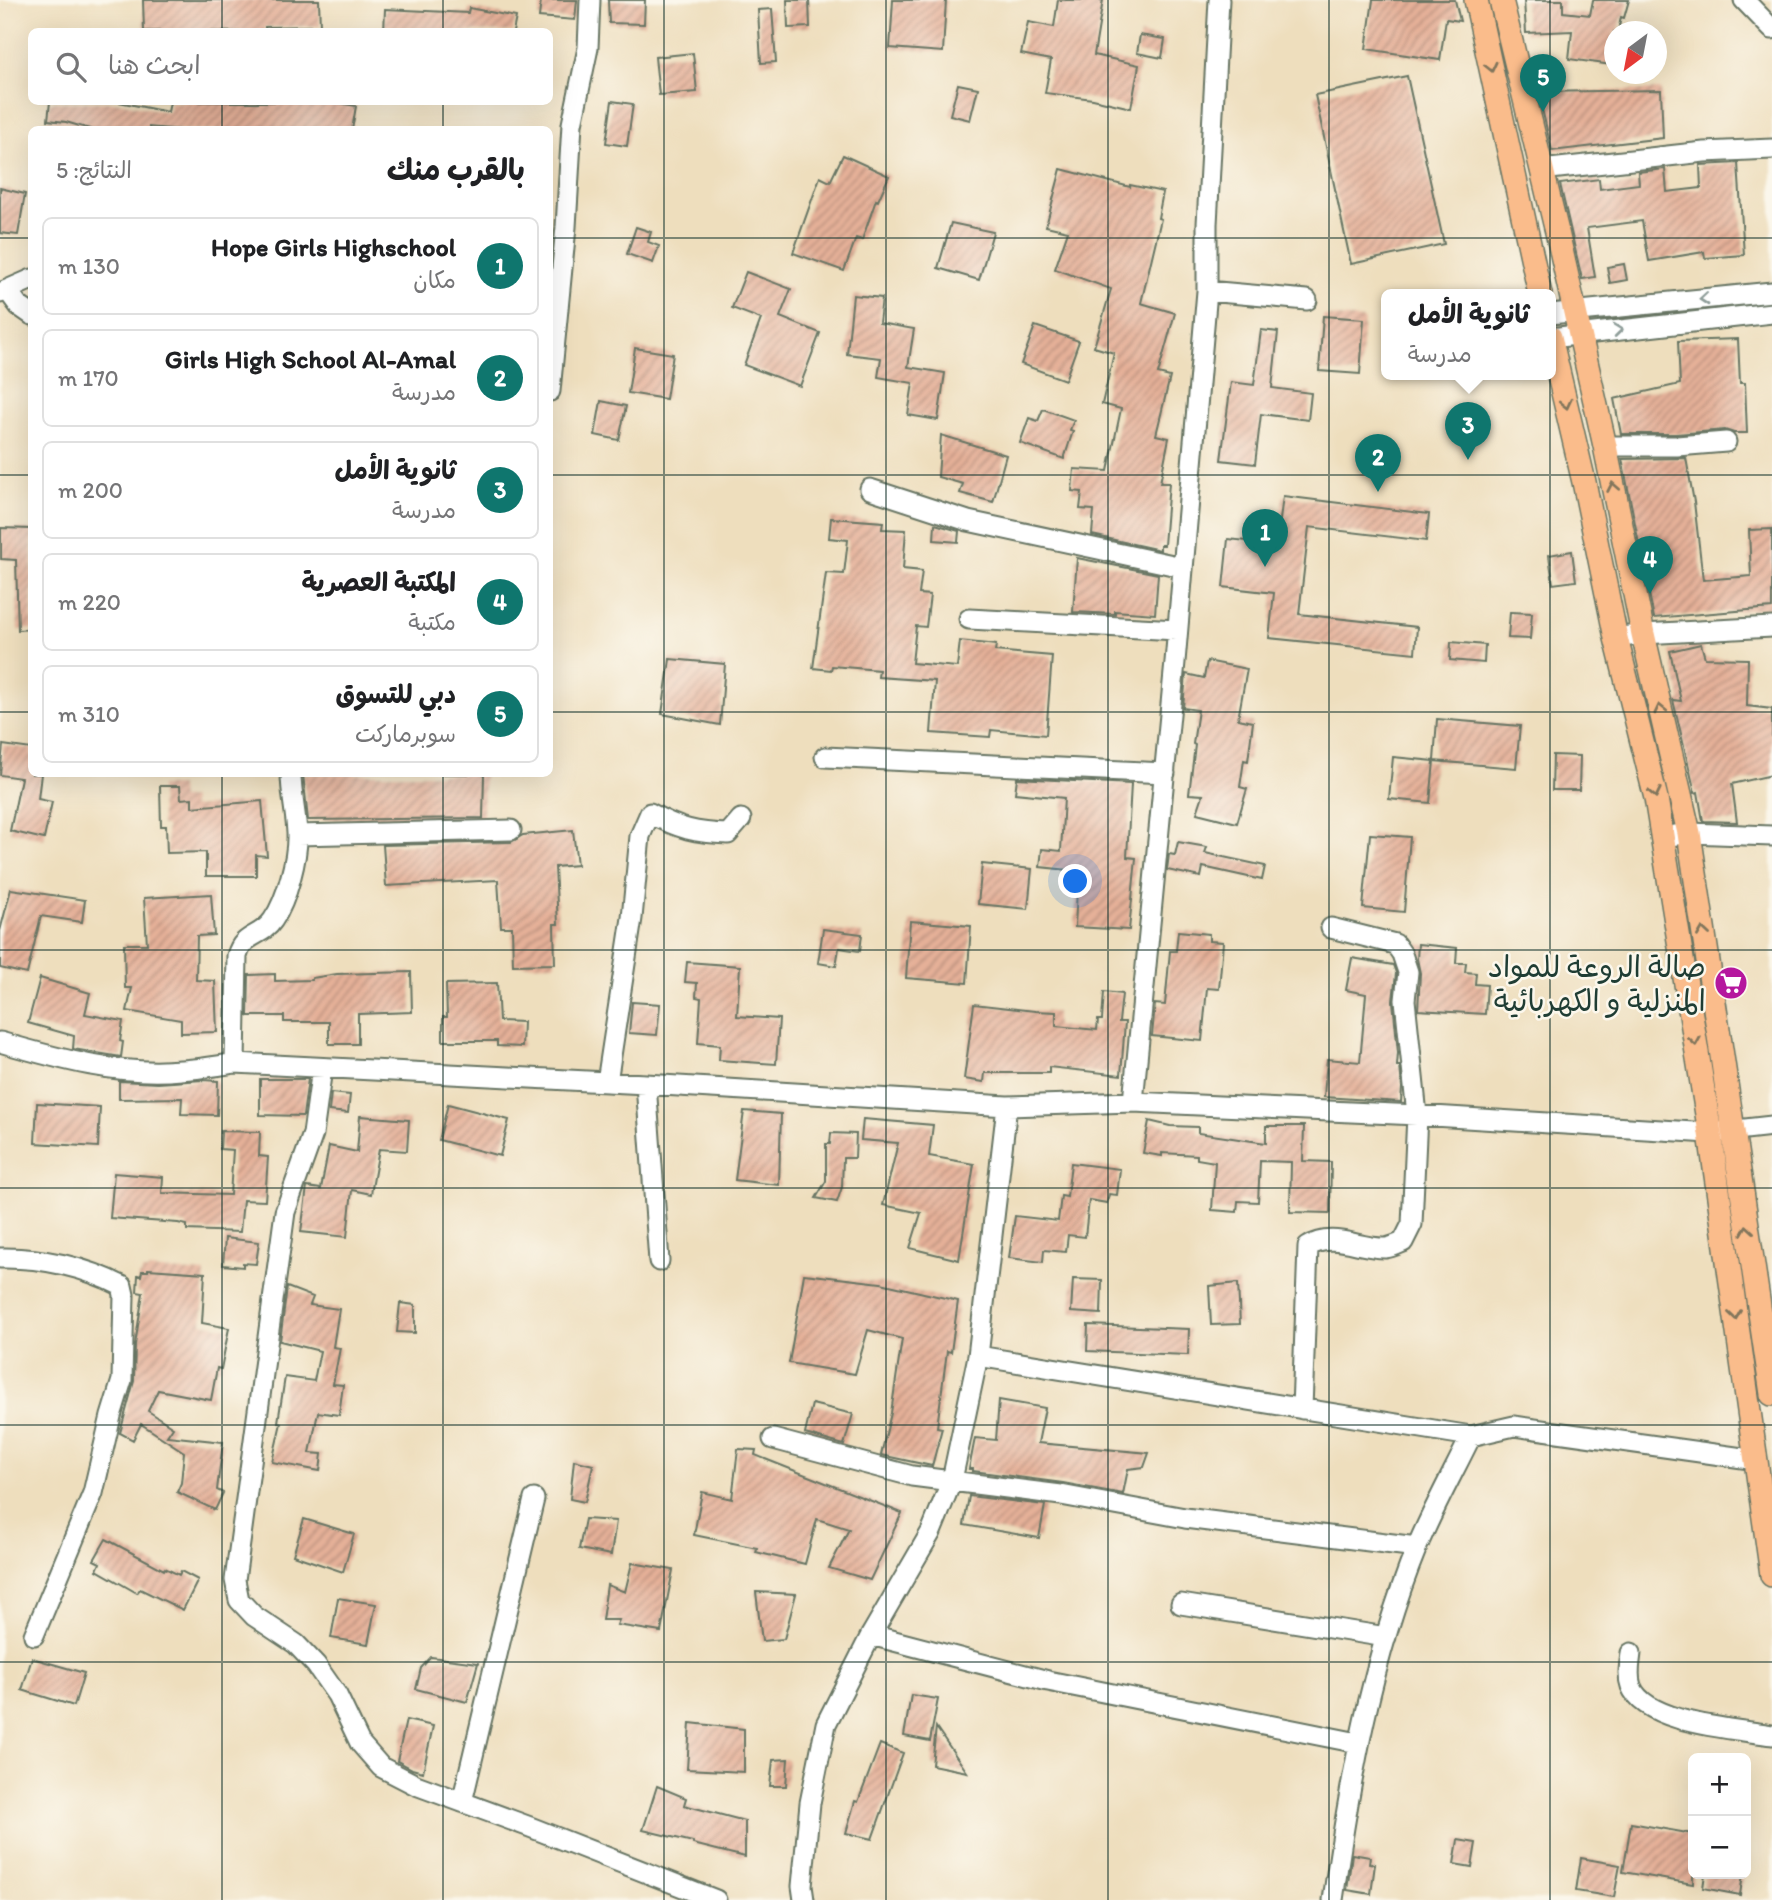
<!DOCTYPE html>
<html lang="ar">
<head>
<meta charset="utf-8">
<style>
	body { margin:0; font-family:Itim,"Playpen Sans Arabic",sans-serif; background:#f6f6f6; color:#202124; direction:rtl }
	.controls { position:absolute; right:21px; bottom:21px; display:grid; overflow:hidden; border-radius:10px; box-shadow:0 7px 28px #0002 }
	.controls button { width:63px; height:63px; display:grid; place-items:center; padding:0; border:0; border-bottom:2px solid #e0e0e0; background:#fff; color:#202124; font:35px sans-serif }
	.compass { position:absolute; left:1604px; top:21px; width:63px; height:63px; border-radius:50%; background:#fff; box-shadow:0 7px 28px #0002; rotate:212deg }
	.you { position:absolute; left:1076px; top:882px; width:24px; height:24px; margin:-18px; border:5px solid #fff; border-radius:50%; background:#1a73e8; box-shadow:0 0 0 10px #1a73e833 }
	.badge { display:grid; place-items:center; width:46px; height:46px; border-radius:50%; background:#0f766e; color:#fff; font-size:23px; font-weight:700 }
	.pin { position:absolute; translate:-50% -58px; filter:drop-shadow(0 2px 4px #0008) }
	.pin::after { content:''; position:absolute; top:37px; width:24px; height:21px; background:inherit; clip-path:polygon(0 0,100% 0,50% 100%) }
	.popup { position:absolute; left:1381px; top:289px; width:175px; height:91px; box-sizing:border-box; display:grid; place-content:center; border-radius:10px; background:#fff; filter:drop-shadow(0 2px 5px #0005); font-size:23px; white-space:nowrap; color:#757577 }
	.popup b { font-size:26px; color:#202124 }
	.popup::after { content:''; position:absolute; left:50%; top:100%; margin-left:-14px; border:14px solid transparent; border-top-color:#fff }
	.list { margin:0; padding:0; list-style:none }
	h2 { display:flex; justify-content:space-between; align-items:center; height:91px; margin:0; padding:0 28px; font-size:30px }
	h2 small { font-size:23px; font-weight:400; color:#757577 }
	.list li { display:grid; grid-template-columns:46px 1fr auto; gap:21px; align-items:center; box-sizing:border-box; height:98px; margin:0 14px 14px; padding:0 14px; border:2px solid #e0e0e0; border-radius:10px }
	.list b { display:block; font-size:26px; white-space:nowrap }
	.list p { margin:0; font-size:23px; white-space:nowrap; color:#757577 }
	.list em { font-size:23px; font-style:normal; color:#757577 }
	.icon { flex:none; width:38px; height:38px; fill:none; stroke:currentColor; stroke-width:2; stroke-linecap:round; stroke-linejoin:round }
	.map { position:relative; flex:none; width:1772px; height:1900px; overflow:hidden; direction:ltr }
	.search { position:absolute; background:#fff; box-shadow:0 7px 28px #0002; left:28px; top:28px; width:525px; height:77px; display:flex; align-items:center; gap:18px; box-sizing:border-box; padding:0 24px; border-radius:10px; color:#757577; font-size:26px }
	.panel { position:absolute; background:#fff; box-shadow:0 7px 28px #0002; left:28px; top:126px; width:525px; height:651px; border-radius:10px; direction:rtl }
	.map>svg:first-child { display:block }
</style>
</head>
<body>
<div class="map">
<svg width="1772" height="1900" viewBox="0 0 1772 1900">
	<defs>
		<pattern id="building-hatch" width="6" height="6" patternUnits="userSpaceOnUse" patternTransform="scale(1.75)"><rect width="6" height="6" fill="#e5b098"/><path d="M-1 1l2-2M0 6l6-6M5 7l2-2" fill="none" stroke="#b9907d"/></pattern>
	</defs>
	<rect width="100%" height="100%" fill="#fbf7ec"/>
	<filter id="ink" filterUnits="userSpaceOnUse"><feTurbulence type="fractalNoise" baseFrequency=".0143" numOctaves="2"/><feDisplacementMap in="SourceGraphic" scale="14" xChannelSelector="R" yChannelSelector="G"/><feConvolveMatrix kernelMatrix="1 2 1 2 8 2 1 2 1" color-interpolation-filters="sRGB"/></filter>
	<filter id="wash" filterUnits="userSpaceOnUse"><feTurbulence type="fractalNoise" baseFrequency=".00686" numOctaves="4" result="noise"/><feDisplacementMap in="SourceGraphic" scale="28" xChannelSelector="R" yChannelSelector="G"/><feGaussianBlur stdDeviation="1.57" result="paint"/><feColorMatrix in="noise" values="0 0 0 0 0 0 0 0 0 0 0 0 0 0 0 0 0 1.4 0 .05"/><feComposite in="paint" operator="in"/></filter>
	<g filter="url(#wash)">
		<rect width="100%" height="100%" fill="#eedebd"/>
		<g id="blocks">
			<path fill="url(#building-hatch)" d="M143,0H319L320,26L265,27V32L144,31Z
				M541,0H577L575,20L539,17Z
				M608,0H645L644,24L609,23Z
				M787,0H809L810,27L788,28Z
				M893,0H946L943,52L890,48Z
				M1058,0H1103L1094,55L1139,65L1131,108L1093,99L1045,93L1051,60L1021,54L1028,22L1054,27Z
				M1373,0H1455L1460,21L1446,19L1440,60L1366,49Z
				M1524,0H1563V12L1590,15L1593,0H1629L1624,18L1621,17L1618,32H1614L1612,65L1569,59L1572,31L1526,33Z
				M469,8L516,17L513,32H384L385,9L468,13Z
				M772,9L776,62L761,63L758,10Z
				M1140,35L1165,39L1162,58L1137,53Z
				M693,53L697,92L659,95L655,57Z
				M1407,76L1444,244L1351,264L1315,95Z
				M958,84L978,88L970,120L950,115Z
				M1661,90L1663,138L1552,151L1538,92Z
				M612,101L633,104L627,146L606,143Z
				M50,102H119L168,112L170,102H334L356,106L352,130H181L149,127V130H93L66,122L48,120Z
				M843,155L889,176L878,201L876,200L862,240L856,238L844,271L793,253L820,177L830,182Z
				M1738,163L1744,255L1705,258L1704,252L1649,261L1642,221L1587,228L1595,277L1582,279L1560,184L1599,179L1600,189L1639,184L1638,172L1665,169L1667,192L1701,188L1700,165Z
				M1061,169L1130,187V185L1163,192L1158,218L1161,219L1141,303L1175,313L1158,374L1170,377L1156,435L1169,438L1160,483H1169L1164,545H1160V550L1092,535L1094,510L1080,509L1082,492L1072,491L1074,469L1108,471L1121,409L1102,404L1114,353L1094,347L1111,289L1055,269L1068,231L1046,226Z
				M0,188L25,194L18,235L0,233Z
				M951,223L993,232L979,280L938,268Z
				M636,227L651,232L648,242L659,246L653,263L627,254Z
				M1624,264L1627,280L1610,283L1607,267Z
				M746,272L791,289L780,317L820,333L800,386L744,365L761,319L732,308Z
				M853,295L882,298L879,323L914,329L908,367L945,373L938,420L908,415L913,383L878,377L881,358L847,354Z
				M1323,316L1364,319L1360,374L1319,371Z
				M1035,326L1079,341L1065,380L1021,364Z
				M1261,330L1278,332L1272,388L1311,393L1308,420L1261,414L1255,464L1221,460L1231,382L1254,385Z
				M1738,339L1740,383H1745L1747,433H1734L1725,430L1676,434H1621L1614,399L1680,384L1678,341Z
				M635,348L673,354L666,399L628,393Z
				M601,401L626,406L619,440L595,435Z
				M1043,409L1074,420L1070,430L1073,431L1064,459L1020,443L1029,418L1038,421Z
				M941,435L1006,455L993,502L960,493L963,484L938,477Z
				M1686,458L1694,502L1703,580L1751,576L1749,530L1772,529V608L1654,618L1622,459Z
				M1283,496L1429,514L1426,541L1309,527L1299,614L1417,627L1415,653L1269,638L1274,593L1223,587L1228,539L1277,544Z
				M831,518L883,522L882,529L906,530L903,569L922,571L919,594L930,595L926,627L916,626L912,663L957,667L960,641L996,645L995,651L1052,656L1046,735L991,730L990,737L931,733L935,681L878,677L879,670L832,666L831,670L813,668L826,573L844,574L848,540L829,538Z
				M935,524L959,531L958,542L934,540Z
				M1,528L32,529V629L18,630L16,560L1,559Z
				M1572,551L1576,581L1553,584L1549,555Z
				M1077,558L1158,574L1155,614L1115,611V614L1073,612Z
				M1510,612L1532,613L1530,639L1508,638Z
				M1451,642L1485,645L1484,663L1450,660Z
				M1701,644L1705,658L1748,659L1747,706L1772,709V775L1732,784L1737,822L1703,821L1698,792L1695,793L1673,700L1681,701L1670,651Z
				M670,659L725,664L720,725L662,714Z
				M1207,661L1247,669L1238,719L1253,722L1248,761L1244,760L1240,787L1247,789L1237,823L1197,813L1203,795L1189,794L1195,745L1193,744L1198,710L1183,708L1186,674L1204,678Z
				M1437,719L1520,726L1516,768L1434,761Z
				M3,745L32,749V774H41L38,799L52,802L44,839L10,831L21,778L0,775Z
				M1553,755L1580,756L1579,790H1552Z
				M1393,757L1434,761L1430,803L1389,799Z
				M303,774H484L483,818L308,820Z
				M1017,778L1131,784L1127,857L1136,858L1129,930L1075,927L1078,871L1040,867L1042,849L1061,851L1064,798L1015,793Z
				M160,786H180L181,799L192,798V807L262,801L267,856L256,855V876H206V852L167,853L166,826H161Z
				M573,830L577,865L555,867L558,924H554L555,964L513,965L512,927H501L498,880L386,886L383,845L511,842L523,835Z
				M1370,834L1410,837L1404,912L1363,908Z
				M1178,842L1207,847L1205,853L1265,866L1262,880L1203,867L1201,877L1167,870L1169,854L1175,855Z
				M982,864L1032,869L1028,909L978,904Z
				M11,889L85,900L82,922L41,916L27,974L0,968V931Z
				M211,894L214,935L197,936L196,980L215,981L217,1032L181,1033V1020L127,1011L132,988H125L124,944H147L144,898Z
				M910,921L971,926L967,983L906,978Z
				M823,929L862,934L860,951L839,948L836,966L818,963Z
				M1178,931L1209,934V941L1223,942L1219,989L1207,988L1202,1041L1152,1036L1155,1004L1165,1005L1170,951H1176Z
				M1418,944L1457,948L1456,963H1466L1465,972L1476,973L1475,984L1487,985L1485,1014L1418,1010L1420,973L1417,959Z
				M1352,958L1393,965L1396,973L1393,1001L1398,1053L1397,1066H1400L1402,1088L1401,1102L1324,1097L1327,1059L1360,1062L1366,994L1346,990Z
				M687,962L740,966L737,1016L779,1019L776,1064L719,1060L720,1045L698,1043L701,998L696,997L697,983L685,982Z
				M411,972L412,1012L358,1014V1044H329V1022H284V1016H248L249,975L275,974V981L312,980V978L337,974Z
				M40,978L90,993L85,1014L123,1021L120,1041L123,1042L121,1057L73,1049L74,1036L28,1023Z
				M497,983L499,1021L523,1022L522,1047L497,1046V1041H443V1017H447L446,984Z
				M1104,992L1122,994L1119,1022H1125L1121,1075L1049,1067V1073H985L984,1082L964,1079L974,1004L1035,1011L1056,1012V1026L1097,1030L1098,1020H1102Z
				M632,1002L660,1004L657,1035L629,1033Z
				M260,1079H308L303,1116L260,1115Z
				M203,1080L218,1081L217,1115L181,1114L182,1098L119,1099V1081L158,1083Z
				M331,1093L350,1095L348,1113L329,1111Z
				M37,1103L100,1107L98,1147L35,1143Z
				M448,1104L509,1120L500,1156L439,1140Z
				M744,1111L781,1114L779,1185L735,1180Z
				M360,1116L409,1120L407,1151L379,1149L371,1194L352,1190L347,1237L301,1232L307,1187L321,1189L329,1146L357,1152Z
				M863,1119L933,1125L929,1156L974,1164L959,1260L910,1248L921,1213L883,1205L898,1143L861,1140Z
				M1149,1121L1170,1126L1198,1127V1133L1266,1143V1126H1304L1303,1161L1331,1162L1330,1213L1290,1212L1291,1162L1260,1161L1258,1202L1238,1201L1237,1212L1212,1210L1215,1162L1197,1159V1155L1162,1153V1156L1143,1153Z
				M221,1131L260,1132L259,1156L268,1157L265,1201L243,1200L240,1232L187,1230V1225L178,1223L110,1218L114,1173L163,1177L162,1193L230,1195L233,1150L220,1149Z
				M831,1133L856,1134L855,1158H843L842,1187L837,1202L816,1198L826,1181V1144H830Z
				M1071,1163L1120,1169L1117,1195L1109,1194L1107,1203L1089,1200L1085,1237L1068,1235L1066,1252L1044,1250L1043,1262L1009,1258L1015,1216L1058,1221L1061,1196L1067,1197Z
				M225,1238L259,1242L256,1264L243,1263V1267L223,1265Z
				M148,1269L205,1273L202,1323L229,1328L221,1369L217,1368L211,1400L158,1390L148,1411L173,1427L167,1436L223,1442L217,1490L223,1493L215,1510L177,1492L181,1483L184,1452L141,1424L133,1440L120,1433L134,1381L135,1345L143,1293L137,1292L138,1275L141,1276L142,1271H148Z
				M804,1274L881,1283L958,1301L951,1352L947,1351L937,1427L942,1428L932,1466L881,1455L891,1413L902,1339L868,1330L855,1374L789,1363Z
				M1073,1279L1102,1280L1101,1314L1071,1312Z
				M1238,1283L1240,1324L1211,1325L1209,1286Z
				M287,1287L313,1297L310,1305L339,1309L333,1347L340,1348L333,1384L343,1385L339,1415L318,1412L310,1453L322,1454L320,1471L272,1462L281,1423L278,1422L285,1377L314,1381L320,1351L280,1341Z
				M400,1303L415,1305V1333L397,1332Z
				M1088,1325L1189,1329L1188,1355L1087,1351Z
				M999,1400L1045,1408L1038,1443L1149,1453L1144,1467L1128,1469L1123,1494L1063,1483L973,1471V1469H969L975,1438L996,1440Z
				M812,1404L853,1414L844,1445L805,1434Z
				M738,1449L756,1450L755,1455L902,1513L870,1580L829,1568L849,1529L817,1519L805,1564L756,1552L757,1548L694,1535L702,1492L732,1499Z
				M574,1460L593,1465L585,1502L570,1499Z
				M969,1496L1045,1505L1039,1538L964,1525Z
				M304,1519L354,1534L343,1572L293,1555Z
				M585,1519L616,1521L611,1555L579,1549Z
				M106,1539L164,1570L165,1568L179,1575L181,1571L198,1580L183,1610L140,1589L137,1593L97,1570L100,1563L94,1560Z
				M632,1563L673,1570L661,1632L617,1625L619,1620H602L607,1585L625,1592Z
				M756,1592L796,1594L784,1639L762,1641Z
				M338,1598L376,1604L368,1644L331,1638Z
				M431,1657L478,1663L467,1702L416,1689L421,1668Z
				M32,1658L84,1673L74,1706L22,1690Z
				M911,1695L938,1699L930,1741L904,1736Z
				M406,1720L433,1726L423,1772L412,1769L397,1761Z
				M690,1723L744,1729V1772L687,1769Z
				M936,1727L967,1772L932,1765Z
				M880,1744L903,1753L872,1839L846,1833L855,1801L858,1802Z
				M788,1759L786,1786H770L773,1760Z
				M657,1786L686,1798L684,1805L745,1821V1857L693,1844V1842L643,1830Z
				M1631,1823L1693,1834V1884L1623,1872Z
				M1458,1840L1476,1843L1472,1867L1454,1864Z
				M1352,1854L1370,1857L1369,1863L1375,1864L1371,1894L1347,1890Z
				M1581,1858L1620,1865L1614,1897L1576,1891Z
				M1705,1874H1743L1740,1895L1703,1888Z"/>
		</g>
	</g>
	<g filter="url(#ink)">
		<use href="#blocks" fill-opacity="0" stroke="#677564" stroke-width="2"/>
		<g fill="none" stroke-linecap="round" stroke-linejoin="round">
			<defs>
				<path id="minor" d="M1744,0L1772,29
					M1541,170L1704,152L1772,149
					M8,291L19,306L32,315
					M1207,291L1307,300
					M0,293L32,279
					M1550,314L1772,292
					M1550,338L1772,313
					M550,391L566,227L572,124L588,48L590,0
					M1605,446H1677L1726,442
					M870,489L968,521L1182,567
					M969,619L1177,630
					M1616,638L1643,634L1772,627
					M825,757L1165,773
					M297,835L511,830
					M1663,837L1689,833L1772,836
					M0,1042C59,1059 119,1076 181,1070C199,1069 217,1066 235,1063L646,1084L1007,1106L1133,1102L1417,1115L1710,1133L1772,1126
					M235,1063L237,956C243,933 261,938 273,920C287,900 298,857 297,833C296,813 291,793 291,774
					M322,1068L313,1134L285,1212L235,1580L239,1600L254,1616L296,1644L316,1665L337,1695L360,1743L381,1767L416,1785L530,1827L716,1900
					M607,1082L632,918L640,836L650,813C679,829 696,833 728,834L741,819
					M646,1084L659,1261
					M1133,1102L1175,662L1207,291V224L1219,0
					M0,1258C41,1257 85,1267 122,1286L124,1295L122,1380L111,1416L93,1493L34,1635
					M978,1356L1471,1436L1514,1426L1757,1460
					M1302,1409L1308,1247C1332,1231 1360,1249 1386,1248C1392,1247 1398,1244 1403,1242L1412,1224L1417,1115L1405,1000L1408,972L1402,954L1395,944L1331,928
					M773,1439L912,1476L1061,1495L1185,1518L1417,1547
					M1181,1604L1386,1637
					M871,1635L1048,1681L1358,1743
					M1631,1653C1630,1664 1627,1675 1631,1686C1645,1724 1737,1729 1772,1735
					M462,1802L534,1499
					M804,1900L802,1886L810,1803L826,1724L871,1635L931,1532L952,1480L978,1356L1007,1106
					M1333,1900C1350,1780 1371,1660 1417,1547C1433,1509 1453,1473 1471,1436"/>
				<path id="major" d="M1476,0L1540,294
					M1501,0L1557,232L1605,446L1643,634L1689,833L1772,1394
					M1550,337L1584,482L1616,638L1656,798L1710,1133L1772,1575"/>
			</defs>
			<use href="#minor" stroke="#677564" stroke-width="23"/>
			<use href="#major" stroke="#677564" stroke-width="26"/>
			<use href="#minor" stroke="#fff" stroke-width="19"/>
			<use href="#major" stroke="#fabc8b" stroke-width="23"/>
		</g>
		<defs><path id="oneway-chevron" d="M-2-3.5L2.5 0L-2 3.5" fill="none" stroke-width="1.6" stroke-linecap="round" stroke-linejoin="round" transform="scale(1.75)"/></defs>
		<g stroke="#82765b">
			<use href="#oneway-chevron" transform="translate(1491 67) rotate(77)"/>
			<use href="#oneway-chevron" transform="translate(1566 404) rotate(77)"/>
			<use href="#oneway-chevron" transform="translate(1613 487) rotate(-101)"/>
			<use href="#oneway-chevron" transform="translate(1660 709) rotate(-103)"/>
			<use href="#oneway-chevron" transform="translate(1655 793) rotate(78)"/>
			<use href="#oneway-chevron" transform="translate(1703 932) rotate(-98)"/>
			<use href="#oneway-chevron" transform="translate(1695 1041) rotate(81)"/>
			<use href="#oneway-chevron" transform="translate(1747 1230) rotate(-99)"/>
			<use href="#oneway-chevron" transform="translate(1735 1315) rotate(82)"/>
		</g>
		<g stroke="#8f9e9a">
			<use href="#oneway-chevron" transform="translate(1704 299) rotate(175)"/>
			<use href="#oneway-chevron" transform="translate(1618 330) rotate(-6)"/>
		</g>
	</g>
	<path fill="none" stroke="#1f3d34" stroke-width="2" stroke-opacity="0.55" d="M222,0V32M443,0V32M664,0V1900M886,0V1900M1108,0V1900M1329,0V1900M1550,0V1900M222,102V130M443,102V130M0,238H32M550,238H1772M0,475H32M550,475H1772M0,712H32M550,712H1772M222,774V1900M443,774V1900M0,950H1772M0,1188H1772M0,1425H1772M0,1662H1772"/>
	<defs>
		<symbol id="supermarket-disc" viewBox="-11 -11 22 22"><circle r="9.5" fill="#b5179e" stroke="#fbf7ec"/><path d="M-6-5.5h2.5l.6 2H6L4.5 2H-2.5L-4.4-4H-6ZM-1.5 3.2a1.3 1.3 0 1 0 .1 0ZM3 3.2a1.3 1.3 0 1 0 .1 0Z" fill="#fff"/></symbol>
	</defs>
	<g fill-rule="evenodd">
		<use href="#supermarket-disc" x="1712" y="964" width="38" height="38"/>
	</g>
	<g text-anchor="middle" dominant-baseline="central" stroke-width="5" stroke-linejoin="round" paint-order="stroke">
		<g font-size="30" fill="#1f3d34" stroke="#fbf7ec" text-anchor="end">
			<text x="1706" y="966">صالة الروعة للمواد<tspan x="1706" dy="34">المنزلية و الكهربائية</tspan></text>
		</g>
	</g>
</svg>
<div class="controls">
<button>+</button>
<button>−</button>
</div>
<svg class="compass" viewBox="-18 -18 36 36"><path d="M0-13l5 13h-10z" fill="#e53935"/><path d="M0 13l5-13h-10z" fill="#757577"/></svg>
<div class="you"></div>
<div class="pin badge" style="left:1265px;top:567px">1</div>
<div class="pin badge" style="left:1378px;top:492px">2</div>
<div class="pin badge" style="left:1468px;top:460px">3</div>
<div class="popup"><b>ثانوية الأمل</b>مدرسة</div>
<div class="pin badge" style="left:1650px;top:594px">4</div>
<div class="pin badge" style="left:1543px;top:112px">5</div>
<div class="search"><svg class="icon" aria-label="search" viewBox="0 0 24 24"><circle cx="10" cy="10" r="6"/><path d="M15 15l6 6"/></svg>ابحث هنا</div>
<section class="panel">
<h2>بالقرب منك<small>النتائج: 5</small></h2>
<ul class="list">
<li><span class="badge">1</span><div><b>Hope Girls Highschool</b><p>مكان</p></div><em>130 m</em></li>
<li><span class="badge">2</span><div><b>Girls High School Al-Amal</b><p>مدرسة</p></div><em>170 m</em></li>
<li><span class="badge">3</span><div><b>ثانوية الأمل</b><p>مدرسة</p></div><em>200 m</em></li>
<li><span class="badge">4</span><div><b>المكتبة العصرية</b><p>مكتبة</p></div><em>220 m</em></li>
<li><span class="badge">5</span><div><b>دبي للتسوق</b><p>سوبرماركت</p></div><em>310 m</em></li>
</ul>
</section>
</div>
</body>
</html>
